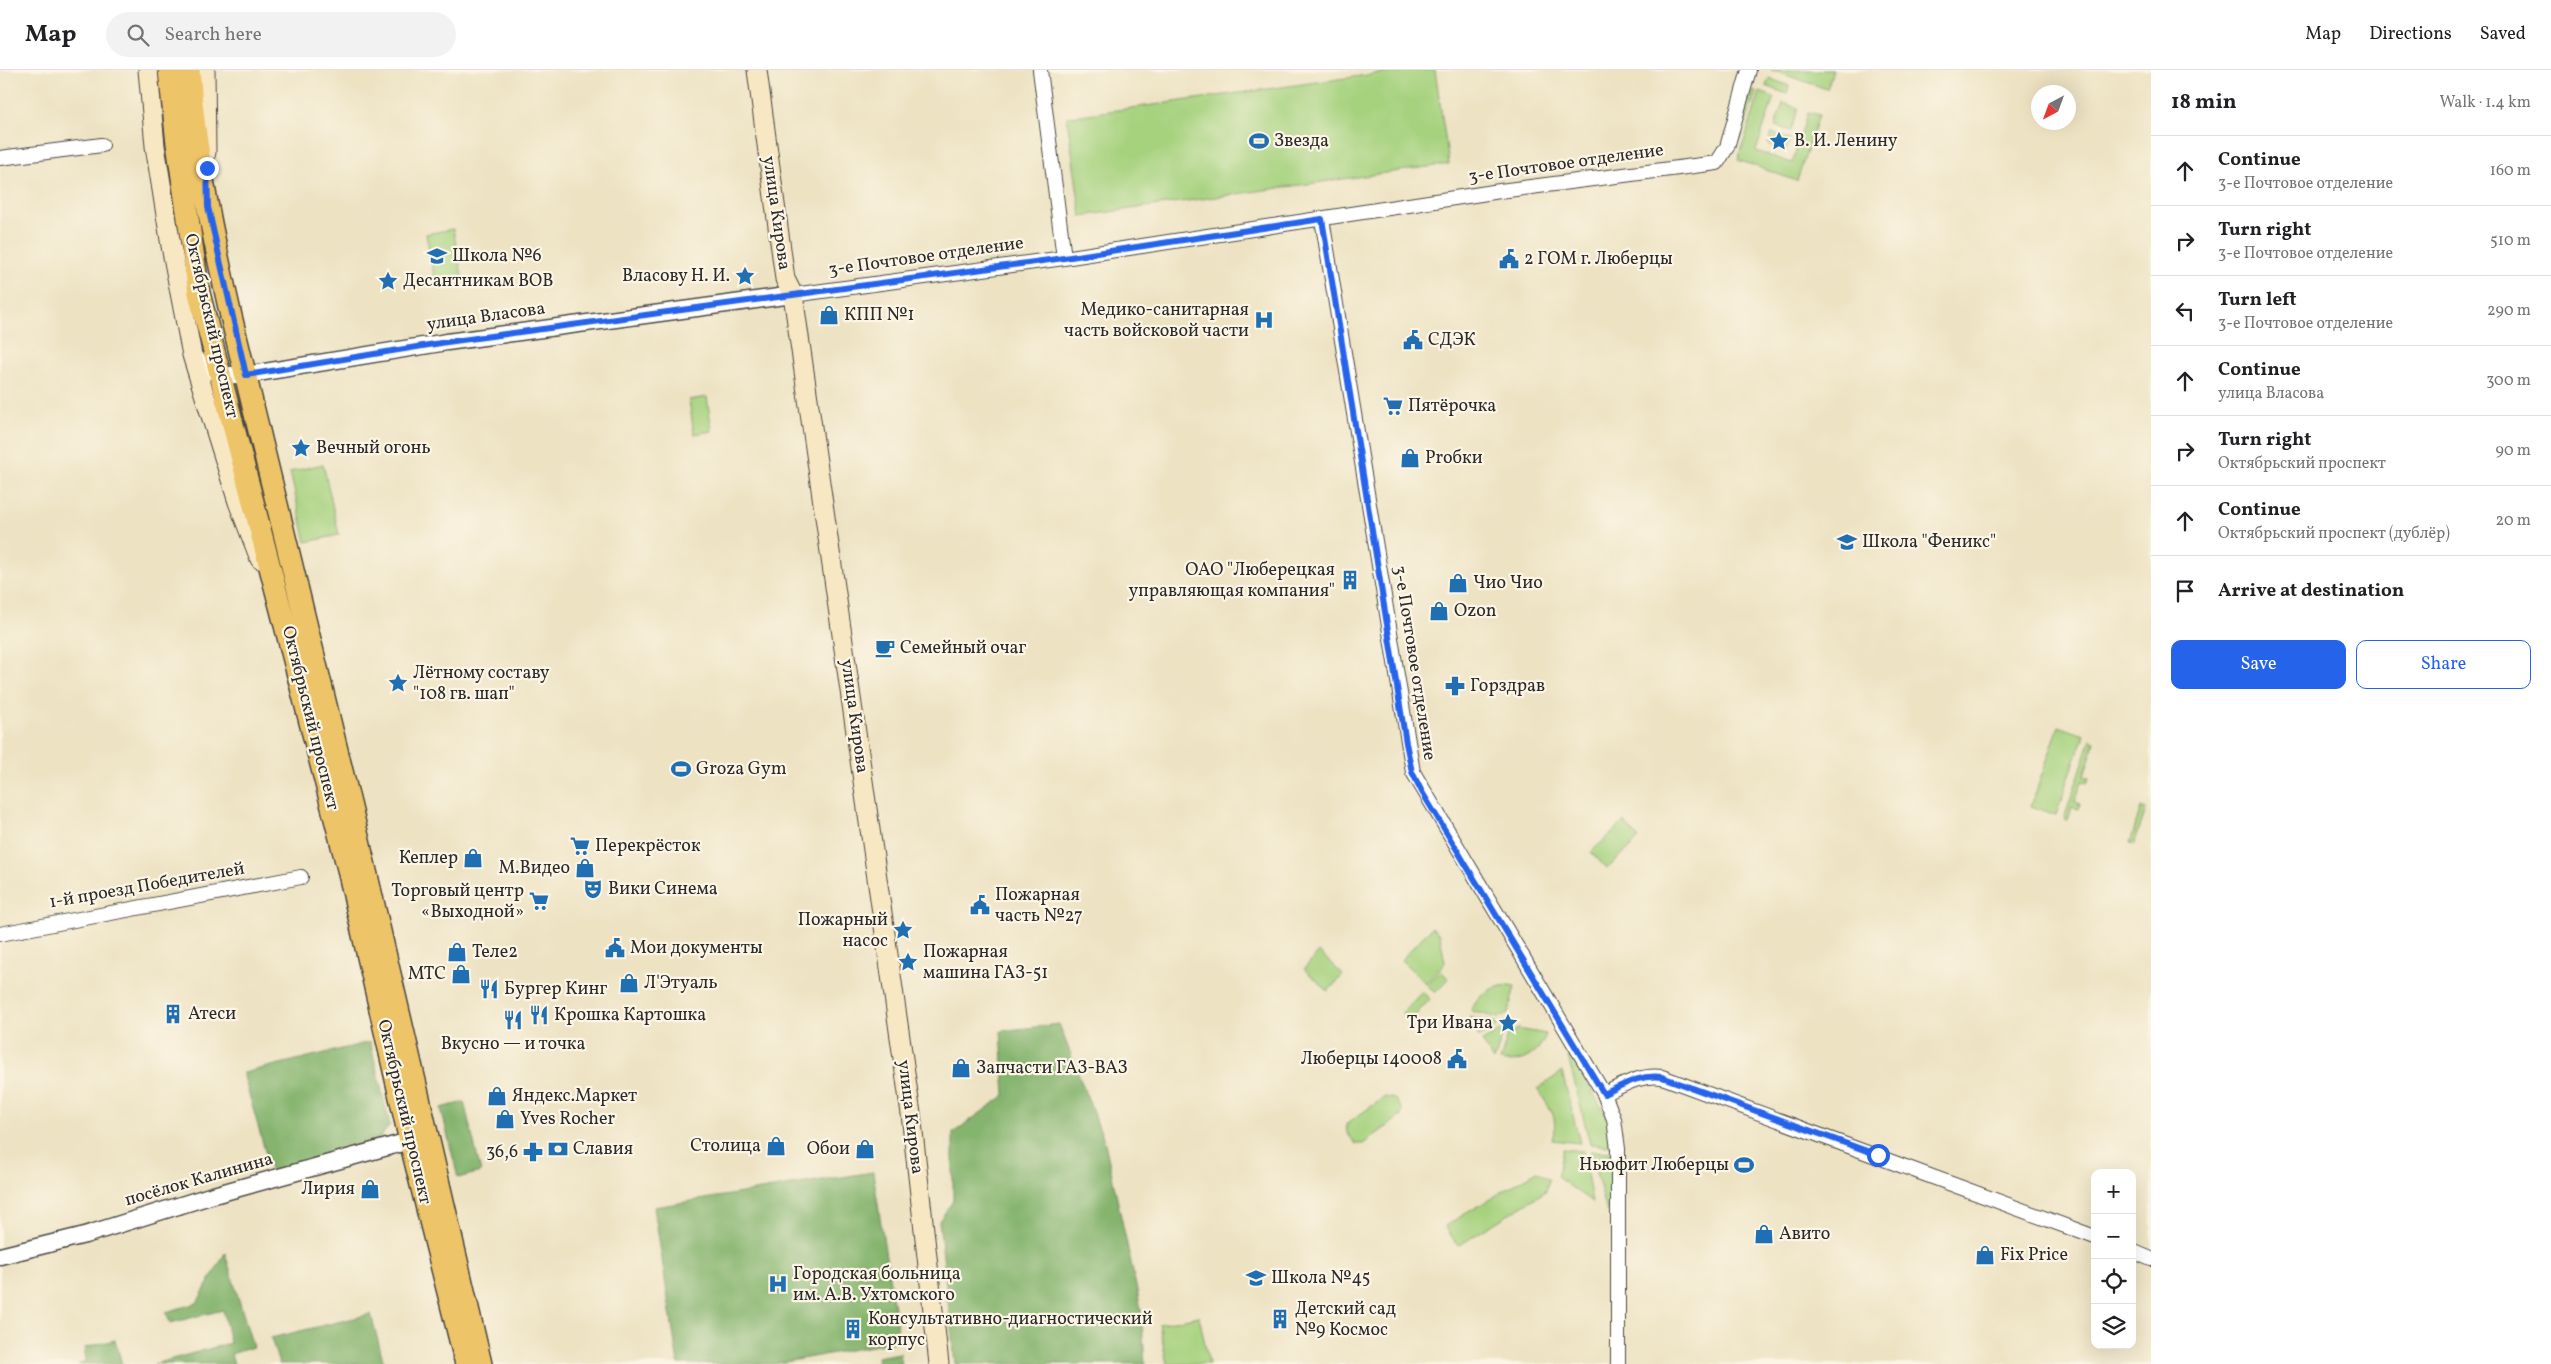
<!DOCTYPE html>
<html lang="en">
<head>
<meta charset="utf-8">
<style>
	body { margin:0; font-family:Vollkorn,serif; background:#f2f2f2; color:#202124 }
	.controls { position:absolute; right:15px; bottom:15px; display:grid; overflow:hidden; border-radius:10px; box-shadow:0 5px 20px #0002 }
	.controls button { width:45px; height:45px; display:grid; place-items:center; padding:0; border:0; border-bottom:1px solid #e0e0e0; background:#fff; color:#202124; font:25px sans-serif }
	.compass { position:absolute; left:2031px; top:15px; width:45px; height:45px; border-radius:50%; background:#fff; box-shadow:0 5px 20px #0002; rotate:221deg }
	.stop { position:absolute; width:15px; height:15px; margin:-11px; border:4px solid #2563eb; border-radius:50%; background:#fff }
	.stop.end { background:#2563eb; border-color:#fff; box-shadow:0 1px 5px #0008 }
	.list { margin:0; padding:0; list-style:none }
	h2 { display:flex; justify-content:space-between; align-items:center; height:65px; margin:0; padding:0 20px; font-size:21px }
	h2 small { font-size:16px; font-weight:400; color:#757577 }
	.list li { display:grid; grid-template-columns:32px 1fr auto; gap:15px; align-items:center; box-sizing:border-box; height:70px; padding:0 20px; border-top:1px solid #e0e0e0 }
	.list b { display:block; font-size:19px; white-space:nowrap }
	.list p { margin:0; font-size:16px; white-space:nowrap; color:#757577 }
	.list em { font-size:16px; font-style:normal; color:#757577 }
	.actions { display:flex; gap:10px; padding:15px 20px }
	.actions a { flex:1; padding:11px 0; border:1px solid #2563eb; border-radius:10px; text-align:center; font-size:18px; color:#2563eb }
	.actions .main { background:#2563eb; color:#fff }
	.icon { flex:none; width:28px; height:28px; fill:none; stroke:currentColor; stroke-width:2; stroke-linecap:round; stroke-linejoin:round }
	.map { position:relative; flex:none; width:2151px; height:1294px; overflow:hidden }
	header { display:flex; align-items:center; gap:30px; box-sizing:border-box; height:70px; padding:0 25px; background:#fff; border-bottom:1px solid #e0e0e0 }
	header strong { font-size:24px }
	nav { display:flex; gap:28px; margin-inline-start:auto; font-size:18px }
	.search { width:350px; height:45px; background:#f2f2f2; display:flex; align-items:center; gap:12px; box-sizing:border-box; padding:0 18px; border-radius:28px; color:#757577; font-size:19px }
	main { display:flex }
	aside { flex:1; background:#fff }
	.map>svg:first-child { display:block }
</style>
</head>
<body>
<header>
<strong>Map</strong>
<div class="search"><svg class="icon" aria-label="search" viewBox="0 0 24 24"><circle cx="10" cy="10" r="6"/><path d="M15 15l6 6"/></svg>Search here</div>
<nav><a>Map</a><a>Directions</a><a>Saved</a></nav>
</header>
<main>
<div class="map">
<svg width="2151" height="1294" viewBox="0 0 2151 1294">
	<rect width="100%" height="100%" fill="#fcf5e5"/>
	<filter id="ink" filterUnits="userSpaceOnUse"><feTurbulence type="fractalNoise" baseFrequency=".02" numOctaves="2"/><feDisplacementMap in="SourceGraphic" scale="10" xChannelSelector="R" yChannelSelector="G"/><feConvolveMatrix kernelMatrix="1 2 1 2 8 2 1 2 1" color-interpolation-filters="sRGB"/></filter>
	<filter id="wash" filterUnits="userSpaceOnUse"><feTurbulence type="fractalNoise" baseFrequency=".0096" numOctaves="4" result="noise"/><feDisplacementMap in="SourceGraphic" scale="20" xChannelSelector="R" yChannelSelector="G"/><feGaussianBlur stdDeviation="1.12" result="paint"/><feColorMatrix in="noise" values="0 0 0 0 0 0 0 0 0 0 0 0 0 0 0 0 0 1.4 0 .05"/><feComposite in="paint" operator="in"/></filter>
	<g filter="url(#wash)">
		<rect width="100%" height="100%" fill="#ede2c2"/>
		<path fill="#a6d27e" stroke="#687e54" d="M1403,0H1435L1449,94L1081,146L1067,47Z
			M1771,0H1833L1827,19Z
			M1769,8L1789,16L1787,24L1766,16Z
			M1751,20L1756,22L1740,70L1735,69Z
			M1760,22L1774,27L1756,81L1792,93L1808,42L1819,45L1797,111L1738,90Z
			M1783,33L1798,38L1791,61L1775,56Z
			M1772,63L1790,69L1786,80L1768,74Z
			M453,159L463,211L436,216L426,164Z
			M707,327L712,361L694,364L689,330Z
			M323,394L339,465L306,472L290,402Z
			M2059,656L2084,665L2056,745L2031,736Z
			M2091,669L2095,671L2084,706L2089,708L2087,713L2082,711L2075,732L2080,734L2079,739L2072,737L2068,750L2064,749Z
			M2141,738L2146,740L2134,774L2130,773Z
			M1624,752L1639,769L1607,799L1591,782Z
			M1432,857L1440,865L1445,893L1426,913L1401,890Z
			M1319,882L1343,905L1328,921L1304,899Z
			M1441,901L1449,909L1435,923L1427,915Z
			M1509,915L1515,916L1508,944L1498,948L1471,941C1478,925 1491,916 1509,915Z
			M1422,922L1430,929L1410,951L1402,943Z
			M1469,947L1497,953V957L1479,967Z
			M1518,959L1546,964C1539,985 1521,995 1500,991L1508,965Z
			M1500,961L1503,963L1494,991L1482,971Z
			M1568,987H1572L1609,1050L1611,1076L1590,1074Z
			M1562,1002L1580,1073L1552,1070C1559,1045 1551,1040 1537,1019Z
			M1385,1027L1395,1029L1402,1039L1401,1046L1363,1074H1356L1347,1063L1346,1054Z
			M1563,1079L1583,1081L1592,1132L1557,1107Z
			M1590,1081L1611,1082L1614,1093L1611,1137L1607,1142Z
			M1537,1101L1549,1109L1546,1121L1458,1176L1445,1156Z
			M1199,1246L1209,1294H1167L1159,1254Z"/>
		<path fill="#84b46d" stroke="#58704c" d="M1059,954L1105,1073L1141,1239L1145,1294H955L939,1151L953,1131V1063L1005,1025L1001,961Z
			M370,972L390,1055L379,1069L271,1102L243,1003Z
			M464,1032L481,1102L458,1108L441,1038Z
			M873,1102L899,1271L774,1294H678L654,1137Z
			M225,1183L253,1277L231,1284L234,1294H154L230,1273L223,1240L170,1253L166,1242L197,1233Z
			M371,1244L384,1294H279L271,1268Z
			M115,1270L122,1294H78L86,1291L84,1278Z
			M900,1283L902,1294H878L877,1287Z"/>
	</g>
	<g filter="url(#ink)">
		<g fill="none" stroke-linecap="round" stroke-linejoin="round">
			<defs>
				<path id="minor" d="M1040,0L1064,188
					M0,88L102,75
					M1322,149L1413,702L1604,1024L1614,1049L1618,1079V1294
					M793,225L1064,188L1500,121L1717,93L1727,77L1749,0
					M0,864L301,807
					M1604,1024C1623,1015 1641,1004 1662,1007L2095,1167
					M2132,1181L2151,1189"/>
				<path id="tertiary" d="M192,285C212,305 219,306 246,305L447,272L793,225
					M0,1186L85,1165L210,1126L420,1068"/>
				<path id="secondary" d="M148,0L155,76L171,176L192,285L238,432L260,489
					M205,0L206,83
					M757,0L785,209L793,225L911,1044L939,1294"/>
				<path id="primary" d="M169,0L177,73L199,223L348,799L410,1071L466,1294
					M189,0C195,82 212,162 230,242L355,754L481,1294"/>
			</defs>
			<use href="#minor" stroke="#484642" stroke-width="16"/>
			<use href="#tertiary" stroke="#484642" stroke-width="19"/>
			<use href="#secondary" stroke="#484642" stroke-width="21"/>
			<use href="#primary" stroke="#484642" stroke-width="24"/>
			<use href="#minor" stroke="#fff" stroke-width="14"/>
			<use href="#tertiary" stroke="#fff" stroke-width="16"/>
			<use href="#secondary" stroke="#f8e7c3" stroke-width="19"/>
			<use href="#primary" stroke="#eec469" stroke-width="21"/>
		</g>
	</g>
	<g fill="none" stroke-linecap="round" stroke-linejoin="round" filter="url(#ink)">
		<path stroke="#2563eb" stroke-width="6" d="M207,98L208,137L246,305L447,272L1064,188L1322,149L1406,673L1412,702L1422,722L1604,1024C1623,1015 1640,1004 1662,1007L1878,1085"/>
	</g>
	<defs>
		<symbol id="stadium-bare" viewBox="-9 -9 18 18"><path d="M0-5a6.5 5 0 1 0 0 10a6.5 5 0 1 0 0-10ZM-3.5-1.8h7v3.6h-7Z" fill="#1f6fb2" stroke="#fcf5e5" stroke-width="2.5" paint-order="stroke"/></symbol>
		<symbol id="sight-bare" viewBox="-9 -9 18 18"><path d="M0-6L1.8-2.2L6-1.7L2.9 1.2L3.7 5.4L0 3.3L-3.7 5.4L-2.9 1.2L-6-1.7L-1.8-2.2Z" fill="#1f6fb2" stroke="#fcf5e5" stroke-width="2.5" paint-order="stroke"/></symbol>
		<symbol id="school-bare" viewBox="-9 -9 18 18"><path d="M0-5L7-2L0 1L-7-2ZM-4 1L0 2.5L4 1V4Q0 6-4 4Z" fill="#1f6fb2" stroke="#fcf5e5" stroke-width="2.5" paint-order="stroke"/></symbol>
		<symbol id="civic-bare" viewBox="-9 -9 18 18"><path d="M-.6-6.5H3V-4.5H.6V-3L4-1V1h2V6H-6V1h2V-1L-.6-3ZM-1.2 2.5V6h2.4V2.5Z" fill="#1f6fb2" stroke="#fcf5e5" stroke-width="2.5" paint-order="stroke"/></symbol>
		<symbol id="shop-bare" viewBox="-9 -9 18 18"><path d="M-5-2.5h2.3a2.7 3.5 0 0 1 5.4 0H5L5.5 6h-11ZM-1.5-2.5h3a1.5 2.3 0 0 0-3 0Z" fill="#1f6fb2" stroke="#fcf5e5" stroke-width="2.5" paint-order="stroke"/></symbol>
		<symbol id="hospital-bare" viewBox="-9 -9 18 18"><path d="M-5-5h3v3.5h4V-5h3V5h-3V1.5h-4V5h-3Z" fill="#1f6fb2" stroke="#fcf5e5" stroke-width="2.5" paint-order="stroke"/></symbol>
		<symbol id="supermarket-bare" viewBox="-9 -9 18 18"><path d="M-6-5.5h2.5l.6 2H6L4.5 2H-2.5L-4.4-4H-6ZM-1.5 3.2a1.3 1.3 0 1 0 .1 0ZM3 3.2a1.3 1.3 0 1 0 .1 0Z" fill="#1f6fb2" stroke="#fcf5e5" stroke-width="2.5" paint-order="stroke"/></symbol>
		<symbol id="building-bare" viewBox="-9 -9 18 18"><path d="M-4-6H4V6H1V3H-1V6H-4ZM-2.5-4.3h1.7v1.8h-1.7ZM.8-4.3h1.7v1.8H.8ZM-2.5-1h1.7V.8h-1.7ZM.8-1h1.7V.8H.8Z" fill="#1f6fb2" stroke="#fcf5e5" stroke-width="2.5" paint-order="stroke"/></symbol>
		<symbol id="cafe-bare" viewBox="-9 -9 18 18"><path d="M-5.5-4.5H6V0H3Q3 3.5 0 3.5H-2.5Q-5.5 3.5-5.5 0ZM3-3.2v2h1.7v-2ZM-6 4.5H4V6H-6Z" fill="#1f6fb2" stroke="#fcf5e5" stroke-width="2.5" paint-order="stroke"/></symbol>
		<symbol id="pharmacy-bare" viewBox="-9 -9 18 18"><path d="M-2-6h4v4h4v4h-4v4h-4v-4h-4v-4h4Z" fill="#1f6fb2" stroke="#fcf5e5" stroke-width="2.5" paint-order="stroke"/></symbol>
		<symbol id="theatre-bare" viewBox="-9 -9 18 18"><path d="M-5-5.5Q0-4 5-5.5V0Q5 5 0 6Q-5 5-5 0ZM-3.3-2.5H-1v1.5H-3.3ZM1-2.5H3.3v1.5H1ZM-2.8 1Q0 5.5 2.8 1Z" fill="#1f6fb2" stroke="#fcf5e5" stroke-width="2.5" paint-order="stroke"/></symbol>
		<symbol id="restaurant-bare" viewBox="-9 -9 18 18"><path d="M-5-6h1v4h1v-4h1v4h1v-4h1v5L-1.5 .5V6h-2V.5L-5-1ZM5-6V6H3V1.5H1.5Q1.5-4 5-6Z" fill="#1f6fb2" stroke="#fcf5e5" stroke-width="2.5" paint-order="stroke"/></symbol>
		<symbol id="bank-bare" viewBox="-9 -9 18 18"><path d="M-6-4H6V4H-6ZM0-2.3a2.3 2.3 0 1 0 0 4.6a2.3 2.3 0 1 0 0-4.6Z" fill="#1f6fb2" stroke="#fcf5e5" stroke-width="2.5" paint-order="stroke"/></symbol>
	</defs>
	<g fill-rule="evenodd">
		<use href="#stadium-bare" x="1245" y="57" width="28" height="28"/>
		<use href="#sight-bare" x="1765" y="57" width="28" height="28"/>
		<use href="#school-bare" x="423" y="172" width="28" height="28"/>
		<use href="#civic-bare" x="1495" y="175" width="28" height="28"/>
		<use href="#sight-bare" x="731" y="192" width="28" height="28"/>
		<use href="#sight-bare" x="374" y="197" width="28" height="28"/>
		<use href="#shop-bare" x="815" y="231" width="28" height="28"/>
		<use href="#hospital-bare" x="1250" y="236" width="28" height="28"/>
		<use href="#civic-bare" x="1399" y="256" width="28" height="28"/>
		<use href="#supermarket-bare" x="1379" y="322" width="28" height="28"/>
		<use href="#sight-bare" x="287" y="364" width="28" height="28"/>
		<use href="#shop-bare" x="1396" y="374" width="28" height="28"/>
		<use href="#school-bare" x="1833" y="458" width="28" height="28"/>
		<use href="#building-bare" x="1336" y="496" width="28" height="28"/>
		<use href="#shop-bare" x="1444" y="499" width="28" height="28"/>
		<use href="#shop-bare" x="1425" y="527" width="28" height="28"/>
		<use href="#cafe-bare" x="871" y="564" width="28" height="28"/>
		<use href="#sight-bare" x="384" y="599" width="28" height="28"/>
		<use href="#pharmacy-bare" x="1441" y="602" width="28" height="28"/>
		<use href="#stadium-bare" x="667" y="685" width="28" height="28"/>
		<use href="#supermarket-bare" x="566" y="762" width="28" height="28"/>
		<use href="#shop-bare" x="459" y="774" width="28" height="28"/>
		<use href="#shop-bare" x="571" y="784" width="28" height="28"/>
		<use href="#theatre-bare" x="579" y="805" width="28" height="28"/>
		<use href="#supermarket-bare" x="525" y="817" width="28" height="28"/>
		<use href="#civic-bare" x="966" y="821" width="28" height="28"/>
		<use href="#sight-bare" x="889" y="846" width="28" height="28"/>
		<use href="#civic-bare" x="601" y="864" width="28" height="28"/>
		<use href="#shop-bare" x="443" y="868" width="28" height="28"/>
		<use href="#sight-bare" x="894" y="878" width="28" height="28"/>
		<use href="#shop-bare" x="447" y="890" width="28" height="28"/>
		<use href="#shop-bare" x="615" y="899" width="28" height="28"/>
		<use href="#restaurant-bare" x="475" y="905" width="28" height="28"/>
		<use href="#building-bare" x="159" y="930" width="28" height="28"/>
		<use href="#restaurant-bare" x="525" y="931" width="28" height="28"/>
		<use href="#restaurant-bare" x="499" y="936" width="28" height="28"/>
		<use href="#sight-bare" x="1494" y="939" width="28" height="28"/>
		<use href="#civic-bare" x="1443" y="975" width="28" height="28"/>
		<use href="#shop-bare" x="947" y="984" width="28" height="28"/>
		<use href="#shop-bare" x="483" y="1012" width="28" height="28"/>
		<use href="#shop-bare" x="491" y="1035" width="28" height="28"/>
		<use href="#shop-bare" x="762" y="1062" width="28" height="28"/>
		<use href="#bank-bare" x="544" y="1065" width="28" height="28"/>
		<use href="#shop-bare" x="851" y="1065" width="28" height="28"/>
		<use href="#pharmacy-bare" x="519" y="1068" width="28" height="28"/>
		<use href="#stadium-bare" x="1730" y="1081" width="28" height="28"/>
		<use href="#shop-bare" x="356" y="1105" width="28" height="28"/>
		<use href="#shop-bare" x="1750" y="1150" width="28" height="28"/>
		<use href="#shop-bare" x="1971" y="1171" width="28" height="28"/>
		<use href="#school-bare" x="1242" y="1194" width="28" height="28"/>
		<use href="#hospital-bare" x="764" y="1200" width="28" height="28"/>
		<use href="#building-bare" x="1266" y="1235" width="28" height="28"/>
		<use href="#building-bare" x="839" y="1245" width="28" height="28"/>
	</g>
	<g text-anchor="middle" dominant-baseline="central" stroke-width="4.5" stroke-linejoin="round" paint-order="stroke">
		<g font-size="18" fill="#2b2b2b" stroke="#fcf5e5" text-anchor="start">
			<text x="1274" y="71">Звезда</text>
			<text x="1794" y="71">В. И. Ленину</text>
			<text x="452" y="186">Школа №6</text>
			<text x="1524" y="189">2 ГОМ г. Люберцы</text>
			<text x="730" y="206" text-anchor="end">Власову Н. И.</text>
			<text x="403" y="211">Десантникам ВОВ</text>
			<text x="1249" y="240" text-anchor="end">Медико-санитарная<tspan x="1249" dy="21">часть войсковой части</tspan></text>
			<text x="844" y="245">КПП №1</text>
			<text x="1428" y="270">СДЭК</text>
			<text x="1408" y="336">Пятёрочка</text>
			<text x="316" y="378">Вечный огонь</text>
			<text x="1425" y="388">Proбки</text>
			<text x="1862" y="472">Школа "Феникс"</text>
			<text x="1335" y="500" text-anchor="end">ОАО "Люберецкая<tspan x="1335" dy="21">управляющая компания"</tspan></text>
			<text x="1473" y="513">Чио Чио</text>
			<text x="1454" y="541">Ozon</text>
			<text x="900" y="578">Семейный очаг</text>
			<text x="413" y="603">Лётному составу<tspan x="413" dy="21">"108 гв. шап"</tspan></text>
			<text x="1470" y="616">Горздрав</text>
			<text x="696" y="699">Groza Gym</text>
			<text x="595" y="776">Перекрёсток</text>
			<text x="458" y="788" text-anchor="end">Кеплер</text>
			<text x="570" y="798" text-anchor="end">М.Видео</text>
			<text x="608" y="819">Вики Синема</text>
			<text x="524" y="821" text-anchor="end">Торговый центр<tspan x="524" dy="21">«Выходной»</tspan></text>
			<text x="995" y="825">Пожарная<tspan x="995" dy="21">часть №27</tspan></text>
			<text x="888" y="850" text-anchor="end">Пожарный<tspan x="888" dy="21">насос</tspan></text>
			<text x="630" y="878">Мои документы</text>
			<text x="472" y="882">Теле2</text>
			<text x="923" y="882">Пожарная<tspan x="923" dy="21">машина ГАЗ-51</tspan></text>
			<text x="446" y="904" text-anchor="end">МТС</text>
			<text x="644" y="913">Л'Этуаль</text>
			<text x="504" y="919">Бургер Кинг</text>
			<text x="188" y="944">Атеси</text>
			<text x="554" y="945">Крошка Картошка</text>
			<text x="1493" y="953" text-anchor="end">Три Ивана</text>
			<text x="513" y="974" text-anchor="middle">Вкусно — и точка</text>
			<text x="1442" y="989" text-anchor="end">Люберцы 140008</text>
			<text x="976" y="998">Запчасти ГАЗ-ВАЗ</text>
			<text x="512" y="1026">Яндекс.Маркет</text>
			<text x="520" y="1049">Yves Rocher</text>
			<text x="761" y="1076" text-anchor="end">Столица</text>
			<text x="573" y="1079">Славия</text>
			<text x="850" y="1079" text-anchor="end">Обои</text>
			<text x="518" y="1082" text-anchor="end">36,6</text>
			<text x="1729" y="1095" text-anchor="end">Ньюфит Люберцы</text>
			<text x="355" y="1119" text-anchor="end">Лирия</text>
			<text x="1779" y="1164">Авито</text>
			<text x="2000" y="1185">Fix Price</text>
			<text x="793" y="1204">Городская больница<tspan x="793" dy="21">им. А.В. Ухтомского</tspan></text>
			<text x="1271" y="1208">Школа №45</text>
			<text x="1295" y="1239">Детский сад<tspan x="1295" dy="21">№9 Космос</tspan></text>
			<text x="868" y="1249">Консультативно-диагностический<tspan x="868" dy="21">корпус</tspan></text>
		</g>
		<g font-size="18" fill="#2b2b2b" stroke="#fcf5e5">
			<text transform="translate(1566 94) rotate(-8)">3-е Почтовое отделение</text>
			<text transform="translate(776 143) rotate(82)">улица Кирова</text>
			<text transform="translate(926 187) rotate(-8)">3-е Почтовое отделение</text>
			<text transform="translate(486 247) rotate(-8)">улица Власова</text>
			<text transform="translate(211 256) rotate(77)">Октябрьский проспект</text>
			<text transform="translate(1414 593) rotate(81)">3-е Почтовое отделение</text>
			<text transform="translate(854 646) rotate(82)">улица Кирова</text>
			<text transform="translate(310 648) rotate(76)">Октябрьский проспект</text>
			<text transform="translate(147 816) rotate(-10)">1-й проезд Победителей</text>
			<text transform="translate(404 1042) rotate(77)">Октябрьский проспект</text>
			<text transform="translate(910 1047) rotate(83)">улица Кирова</text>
			<text transform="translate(199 1110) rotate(-16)">посёлок Калинина</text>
		</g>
	</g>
</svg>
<div class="controls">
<button>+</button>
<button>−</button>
<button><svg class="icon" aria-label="locate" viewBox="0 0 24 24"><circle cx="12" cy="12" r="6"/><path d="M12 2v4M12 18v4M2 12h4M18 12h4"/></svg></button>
<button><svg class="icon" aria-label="layers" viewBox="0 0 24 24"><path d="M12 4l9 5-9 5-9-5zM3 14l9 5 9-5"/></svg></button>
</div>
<svg class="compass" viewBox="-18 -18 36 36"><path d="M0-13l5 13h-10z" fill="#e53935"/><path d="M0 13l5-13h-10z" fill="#757577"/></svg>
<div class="stop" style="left:1878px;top:1085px"></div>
<div class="stop end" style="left:207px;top:98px"></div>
</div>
<aside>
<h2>18 min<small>Walk · 1.4 km</small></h2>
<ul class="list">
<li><svg class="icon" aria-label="ahead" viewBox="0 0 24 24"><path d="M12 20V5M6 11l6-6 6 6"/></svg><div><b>Continue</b><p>3-е Почтовое отделение</p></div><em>160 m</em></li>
<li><svg class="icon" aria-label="right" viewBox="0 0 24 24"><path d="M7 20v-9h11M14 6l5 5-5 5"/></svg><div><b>Turn right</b><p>3-е Почтовое отделение</p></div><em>510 m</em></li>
<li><svg class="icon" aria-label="left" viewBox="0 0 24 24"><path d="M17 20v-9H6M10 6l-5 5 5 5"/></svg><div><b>Turn left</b><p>3-е Почтовое отделение</p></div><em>290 m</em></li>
<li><svg class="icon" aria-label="ahead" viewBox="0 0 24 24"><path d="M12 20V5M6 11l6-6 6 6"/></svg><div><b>Continue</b><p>улица Власова</p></div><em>300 m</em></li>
<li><svg class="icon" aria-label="right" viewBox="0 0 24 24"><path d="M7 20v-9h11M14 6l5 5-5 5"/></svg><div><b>Turn right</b><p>Октябрьский проспект</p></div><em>90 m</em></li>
<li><svg class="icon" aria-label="ahead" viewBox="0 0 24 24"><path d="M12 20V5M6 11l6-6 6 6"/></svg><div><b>Continue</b><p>Октябрьский проспект (дублёр)</p></div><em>20 m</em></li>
<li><svg class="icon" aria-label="arrive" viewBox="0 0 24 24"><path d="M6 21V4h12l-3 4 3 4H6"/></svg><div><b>Arrive at destination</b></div></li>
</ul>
<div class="actions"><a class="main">Save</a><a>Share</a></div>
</aside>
</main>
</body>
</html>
